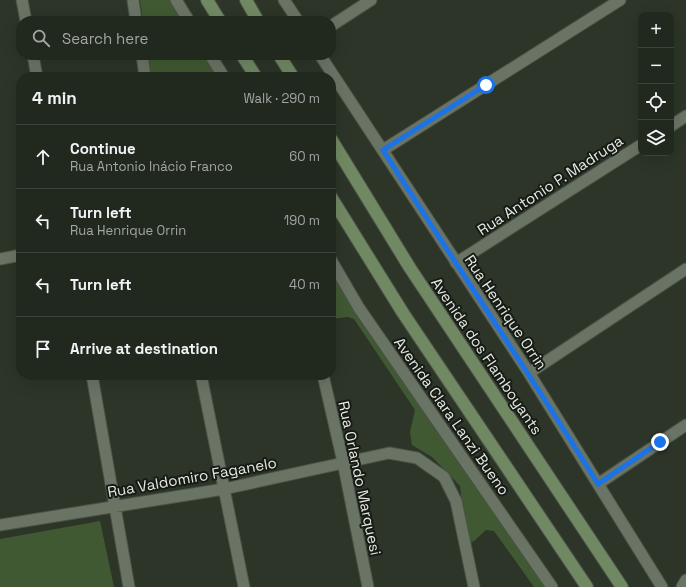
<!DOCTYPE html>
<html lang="en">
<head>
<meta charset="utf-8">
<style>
	body { margin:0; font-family:"Space Grotesk",sans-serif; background:#2d342b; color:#f1f3f6 }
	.controls { position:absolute; right:12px; top:12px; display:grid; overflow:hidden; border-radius:8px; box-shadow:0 4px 16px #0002 }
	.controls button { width:36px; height:36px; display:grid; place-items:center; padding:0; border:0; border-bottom:1px solid #3e443c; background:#21281e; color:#f1f3f6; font:20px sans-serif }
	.stop { position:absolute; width:12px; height:12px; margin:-9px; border:3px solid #1a73e8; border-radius:50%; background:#fff }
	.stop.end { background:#1a73e8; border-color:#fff; box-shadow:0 1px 4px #0008 }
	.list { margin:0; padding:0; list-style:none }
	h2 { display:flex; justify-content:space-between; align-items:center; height:52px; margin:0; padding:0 16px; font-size:17px }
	h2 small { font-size:13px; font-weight:400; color:#a2a6a4 }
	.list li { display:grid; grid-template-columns:26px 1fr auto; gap:12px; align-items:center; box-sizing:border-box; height:64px; padding:0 16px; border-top:1px solid #3e443c }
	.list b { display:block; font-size:15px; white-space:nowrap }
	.list p { margin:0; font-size:13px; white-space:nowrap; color:#a2a6a4 }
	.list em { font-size:13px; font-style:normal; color:#a2a6a4 }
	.icon { flex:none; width:22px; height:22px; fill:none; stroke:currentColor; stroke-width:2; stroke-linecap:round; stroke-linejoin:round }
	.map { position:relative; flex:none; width:686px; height:587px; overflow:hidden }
	.search { position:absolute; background:#21281e; box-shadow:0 4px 16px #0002; left:16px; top:16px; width:320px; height:44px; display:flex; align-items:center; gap:10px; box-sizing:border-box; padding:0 14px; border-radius:16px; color:#a2a6a4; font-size:15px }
	.panel { position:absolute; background:#21281e; box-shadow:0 4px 16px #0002; left:16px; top:72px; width:320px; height:308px; border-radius:16px }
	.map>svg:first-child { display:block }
</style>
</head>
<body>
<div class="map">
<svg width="686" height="587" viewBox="0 0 686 587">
	<rect width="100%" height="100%" fill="#2c3528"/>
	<path fill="#405932" d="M140,0H172L185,21H143Z
		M148,55H205L218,77H151Z
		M331,267L547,587H534L494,531L486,530L474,541L468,544L466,536L460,486L432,457L412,445L410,432L415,410L354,319L348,317L331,319Z
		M100,521L114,587H0V539Z"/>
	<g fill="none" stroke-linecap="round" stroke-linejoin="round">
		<defs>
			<path id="street" d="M22,0L26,21
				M133,0L136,21
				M176,0L189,21
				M284,0L298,21
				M331,26L371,0
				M33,55L37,77
				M142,55L145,77
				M210,55L224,77
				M320,55L529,373L662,587
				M671,126L686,116
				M383,150L620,0
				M0,259L21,255
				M331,260L359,308L552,587
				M456,263L641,145
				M529,373L686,269
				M92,375L129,587
				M201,375L244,587
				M323,375L343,462L368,587
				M598,484L686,425
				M0,525L224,489L389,453L417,458L444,477L456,501L474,587
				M682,587L686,580"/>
			<path id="secondary" d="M207,0L220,21
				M246,0L258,21
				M242,55L256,77
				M279,55L293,77
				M331,139L410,268L622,587
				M331,197L403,313L587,587"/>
		</defs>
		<use href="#street" stroke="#4b5247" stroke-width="13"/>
		<use href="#secondary" stroke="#4b5247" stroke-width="14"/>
		<use href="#street" stroke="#6a7465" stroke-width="11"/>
		<use href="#secondary" stroke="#718963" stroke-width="12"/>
	</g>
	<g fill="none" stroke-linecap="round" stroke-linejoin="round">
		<path stroke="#1a73e8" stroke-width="5" d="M486,85L383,150C454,262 528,371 598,484L660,442"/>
	</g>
	<g text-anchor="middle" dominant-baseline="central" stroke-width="4" stroke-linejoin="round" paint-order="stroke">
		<g font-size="15" fill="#e5ebe3" stroke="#171b15">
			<text transform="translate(550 185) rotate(-33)">Rua Antonio P. Madruga</text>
			<text transform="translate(506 312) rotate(56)">Rua Henrique Orrin</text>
			<text transform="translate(487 356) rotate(56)">Avenida dos Flamboyants</text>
			<text transform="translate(452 416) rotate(55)">Avenida Clara Lanzi Bueno</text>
			<text transform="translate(192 477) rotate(-10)">Rua Valdomiro Faganelo</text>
			<text transform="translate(360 478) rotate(78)">Rua Orlando Marquesi</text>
		</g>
	</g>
</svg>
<div class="controls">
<button>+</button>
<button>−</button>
<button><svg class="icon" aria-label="locate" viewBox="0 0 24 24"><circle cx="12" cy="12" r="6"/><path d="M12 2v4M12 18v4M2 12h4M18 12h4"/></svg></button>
<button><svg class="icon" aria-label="layers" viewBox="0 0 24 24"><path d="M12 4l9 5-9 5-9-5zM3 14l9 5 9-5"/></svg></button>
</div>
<div class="stop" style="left:486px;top:85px"></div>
<div class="stop end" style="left:660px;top:442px"></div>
<div class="search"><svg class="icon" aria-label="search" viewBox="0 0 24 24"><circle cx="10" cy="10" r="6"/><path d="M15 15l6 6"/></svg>Search here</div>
<section class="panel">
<h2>4 min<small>Walk · 290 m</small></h2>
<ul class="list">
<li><svg class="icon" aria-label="ahead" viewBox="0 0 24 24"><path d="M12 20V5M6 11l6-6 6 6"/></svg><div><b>Continue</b><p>Rua Antonio Inácio Franco</p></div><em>60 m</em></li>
<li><svg class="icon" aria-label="left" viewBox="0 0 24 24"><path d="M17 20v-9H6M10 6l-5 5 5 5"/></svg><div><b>Turn left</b><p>Rua Henrique Orrin</p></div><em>190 m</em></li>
<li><svg class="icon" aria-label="left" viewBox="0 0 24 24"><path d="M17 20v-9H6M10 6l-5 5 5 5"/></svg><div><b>Turn left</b></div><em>40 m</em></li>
<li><svg class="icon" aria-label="arrive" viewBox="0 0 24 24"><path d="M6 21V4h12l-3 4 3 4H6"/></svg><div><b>Arrive at destination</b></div></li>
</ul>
</section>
</div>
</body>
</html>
